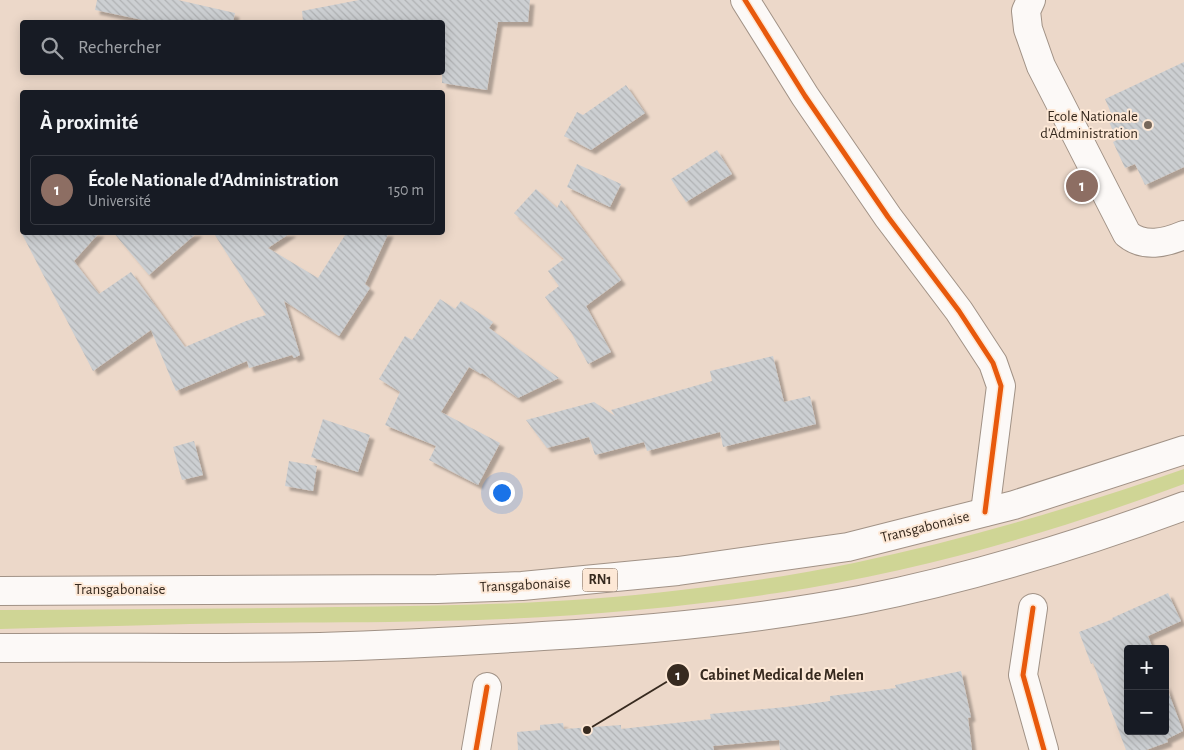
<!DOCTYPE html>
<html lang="fr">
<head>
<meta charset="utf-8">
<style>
	body { margin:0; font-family:"Alegreya Sans",sans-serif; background:#242831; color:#f1f3f6 }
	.controls { position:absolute; right:15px; bottom:15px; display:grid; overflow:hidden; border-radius:5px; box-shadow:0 2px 12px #0003 }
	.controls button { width:45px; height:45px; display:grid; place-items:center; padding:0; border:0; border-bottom:1px solid #363941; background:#171b24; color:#f1f3f6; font:25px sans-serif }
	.you { position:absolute; left:501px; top:492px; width:18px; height:18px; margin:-12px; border:4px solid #fff; border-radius:50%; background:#1a73e8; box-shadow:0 0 0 8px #1a73e833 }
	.badge { display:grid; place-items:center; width:32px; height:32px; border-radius:50%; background:#76675a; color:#fff; font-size:16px; font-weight:700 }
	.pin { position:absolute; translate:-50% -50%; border:2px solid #fff; box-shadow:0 1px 5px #0006 }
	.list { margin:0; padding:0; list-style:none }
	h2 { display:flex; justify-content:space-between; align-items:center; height:65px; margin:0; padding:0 20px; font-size:21px }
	h2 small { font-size:16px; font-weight:400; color:#9ea1a6 }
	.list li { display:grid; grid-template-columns:32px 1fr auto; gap:15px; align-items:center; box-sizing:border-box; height:70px; margin:0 10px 10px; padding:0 10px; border:1px solid #363941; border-radius:5px }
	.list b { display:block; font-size:19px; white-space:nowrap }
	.list p { margin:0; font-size:16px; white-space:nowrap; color:#9ea1a6 }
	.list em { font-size:16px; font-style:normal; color:#9ea1a6 }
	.icon { flex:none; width:28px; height:28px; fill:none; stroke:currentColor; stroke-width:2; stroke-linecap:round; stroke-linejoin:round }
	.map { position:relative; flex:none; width:1184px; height:750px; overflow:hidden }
	.search { position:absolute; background:#171b24; box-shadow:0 2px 12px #0003; left:20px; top:20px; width:425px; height:55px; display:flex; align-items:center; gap:12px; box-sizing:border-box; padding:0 18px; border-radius:5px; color:#9ea1a6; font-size:19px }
	.panel { position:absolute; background:#171b24; box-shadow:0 2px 12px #0003; left:20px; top:90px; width:425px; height:145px; border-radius:5px }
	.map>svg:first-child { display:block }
</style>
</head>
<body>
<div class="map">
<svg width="1184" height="750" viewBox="0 0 1184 750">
	<defs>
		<pattern id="building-back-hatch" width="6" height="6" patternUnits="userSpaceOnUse" patternTransform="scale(1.25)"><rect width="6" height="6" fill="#cccfd2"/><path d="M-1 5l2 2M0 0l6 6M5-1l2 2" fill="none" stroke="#b0b2b4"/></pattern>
		<filter id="shadow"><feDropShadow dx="4.5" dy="4.5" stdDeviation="1" flood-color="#0004"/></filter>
	</defs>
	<rect width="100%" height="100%" fill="#ecd8c9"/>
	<path fill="#cfd595" d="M1184,469V484C1052,533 916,572 777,593C664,610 548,619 434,621C374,623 314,622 253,623C169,624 84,627 0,629V610C113,609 225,609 338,607C452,606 567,604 681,590C739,583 797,575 854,563C966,539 1076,507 1184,469Z"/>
	<path fill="url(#building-back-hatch)" filter="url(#shadow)" d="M97,0H178L235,13L233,22H152L95,10Z
		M359,0H530L528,22H498L487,90L442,83V22H303L302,11Z
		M1184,62V167L1145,185L1135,164L1125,168L1113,142L1117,140L1109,122L1114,120L1105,99Z
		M626,85L645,113L591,150L564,136L577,112L583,115Z
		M717,150L732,174L686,202L671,179Z
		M577,164L621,184L610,207L567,187Z
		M536,189L557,208L561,200L621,280L586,306L611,352L588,364L571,332L545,297L559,286L548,271L564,259L514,213Z
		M21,232H100L74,261L99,294L131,272L185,347L246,321L266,315L213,232H292L268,248L318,278L347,232H389L365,284L370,288L339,336L284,301L300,355L294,358L292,355L249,368L247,361L176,391L151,330L93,371Z
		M113,232H198L149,275Z
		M440,299L455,309L461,301L493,322L489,328L559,378L518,398L482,373L481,374L469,367L441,412L500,443L478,485L429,460L436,446L385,425L400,392L379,379L405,336L412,340Z
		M773,356L784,402L810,396L816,424L723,447L720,432L647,451L644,442L595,455L589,437L547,448L526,420L594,402L615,416L611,410L712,381L710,371Z
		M323,419L370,435L358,472L311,457Z
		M194,441L203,475L182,480L173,447Z
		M289,461L317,466L313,491L285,486Z
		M1168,593L1181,621L1148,636L1153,649H1128V731H1165V683L1183,731L1167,739L1168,742L1146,750H1126L1093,663L1091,664L1079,632L1113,619L1112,618Z
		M961,671L971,717L968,718L972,750H780L779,740L713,746L714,750H518L517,732L540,730V725L563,723L564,729L621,725V729L711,719L710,714L786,707L830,701V696L896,688L895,685Z"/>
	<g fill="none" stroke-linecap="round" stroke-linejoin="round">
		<defs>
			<path id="minor" d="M745,0L805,96L888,217L959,311L993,363L1001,386L985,512
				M1031,0L1026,11L1028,29L1041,66L1127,234C1144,248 1165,243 1184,235
				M1033,608L1023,675L1044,750
				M476,750L487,687"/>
			<path id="highway" d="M0,591L437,589L522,586L678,571L848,547L1014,505L1184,450
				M0,648C106,647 213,649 320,647C394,645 468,641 543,636C649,630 755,620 860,600C970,578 1079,545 1184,506"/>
		</defs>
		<use href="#minor" stroke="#a19286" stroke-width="30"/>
		<use href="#highway" stroke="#a19286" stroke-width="30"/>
		<use href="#minor" stroke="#fcf9f7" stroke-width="28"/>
		<use href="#highway" stroke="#fcf9f7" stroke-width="28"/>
		<defs>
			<path id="cycleway" d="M745,0L805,96L888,217L959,311L993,363L1001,386L985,512
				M1033,608L1023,675L1044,750
				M476,750L487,687"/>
		</defs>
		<use href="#cycleway" stroke="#fde8d6" stroke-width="8"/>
		<use href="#cycleway" stroke="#e8590c" stroke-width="5"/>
	</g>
	<circle fill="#76675a" stroke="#fde8d6" stroke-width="2" cx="1148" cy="125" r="5"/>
	<g text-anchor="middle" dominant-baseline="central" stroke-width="4" stroke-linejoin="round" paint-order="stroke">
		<rect fill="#fde8d6" stroke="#726356" stroke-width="1" x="582.5" y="568.5" width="35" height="23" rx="4"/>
		<g font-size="14" font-weight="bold" fill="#372a1f">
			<text x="600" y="580">RN1</text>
		</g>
		<g font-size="15" fill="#372a1f" stroke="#fde8d6" text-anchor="end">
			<text x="1138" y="116">Ecole Nationale<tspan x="1138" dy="17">d'Administration</tspan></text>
		</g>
		<g font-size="15" fill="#372a1f" stroke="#fde8d6">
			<text transform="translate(925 527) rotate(-14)">Transgabonaise</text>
			<text transform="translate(525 585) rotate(-3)">Transgabonaise</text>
			<text x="120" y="589">Transgabonaise</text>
		</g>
	</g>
	<path fill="none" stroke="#372a1f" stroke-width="2" d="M587 730L678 675"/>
	<g fill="#372a1f" stroke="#fde8d6" stroke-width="2">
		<circle cx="587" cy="730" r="5"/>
		<circle cx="678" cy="675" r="12"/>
	</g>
	<g font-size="15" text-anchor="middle" font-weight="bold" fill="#fff">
		<text x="678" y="680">1</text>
	</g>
	<g font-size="16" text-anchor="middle" font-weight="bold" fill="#372a1f" stroke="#fde8d6" stroke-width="4" stroke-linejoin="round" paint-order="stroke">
		<text x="782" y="680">Cabinet Medical de Melen</text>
	</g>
</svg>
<div class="controls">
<button>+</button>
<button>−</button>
</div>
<div class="you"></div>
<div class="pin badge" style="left:1082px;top:186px;background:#8d6e63">1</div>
<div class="search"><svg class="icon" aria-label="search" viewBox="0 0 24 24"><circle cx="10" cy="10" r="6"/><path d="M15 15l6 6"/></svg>Rechercher</div>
<section class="panel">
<h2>À proximité<small></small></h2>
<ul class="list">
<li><span class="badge" style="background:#8d6e63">1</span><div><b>École Nationale d'Administration</b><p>Université</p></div><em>150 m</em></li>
</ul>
</section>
</div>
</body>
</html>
